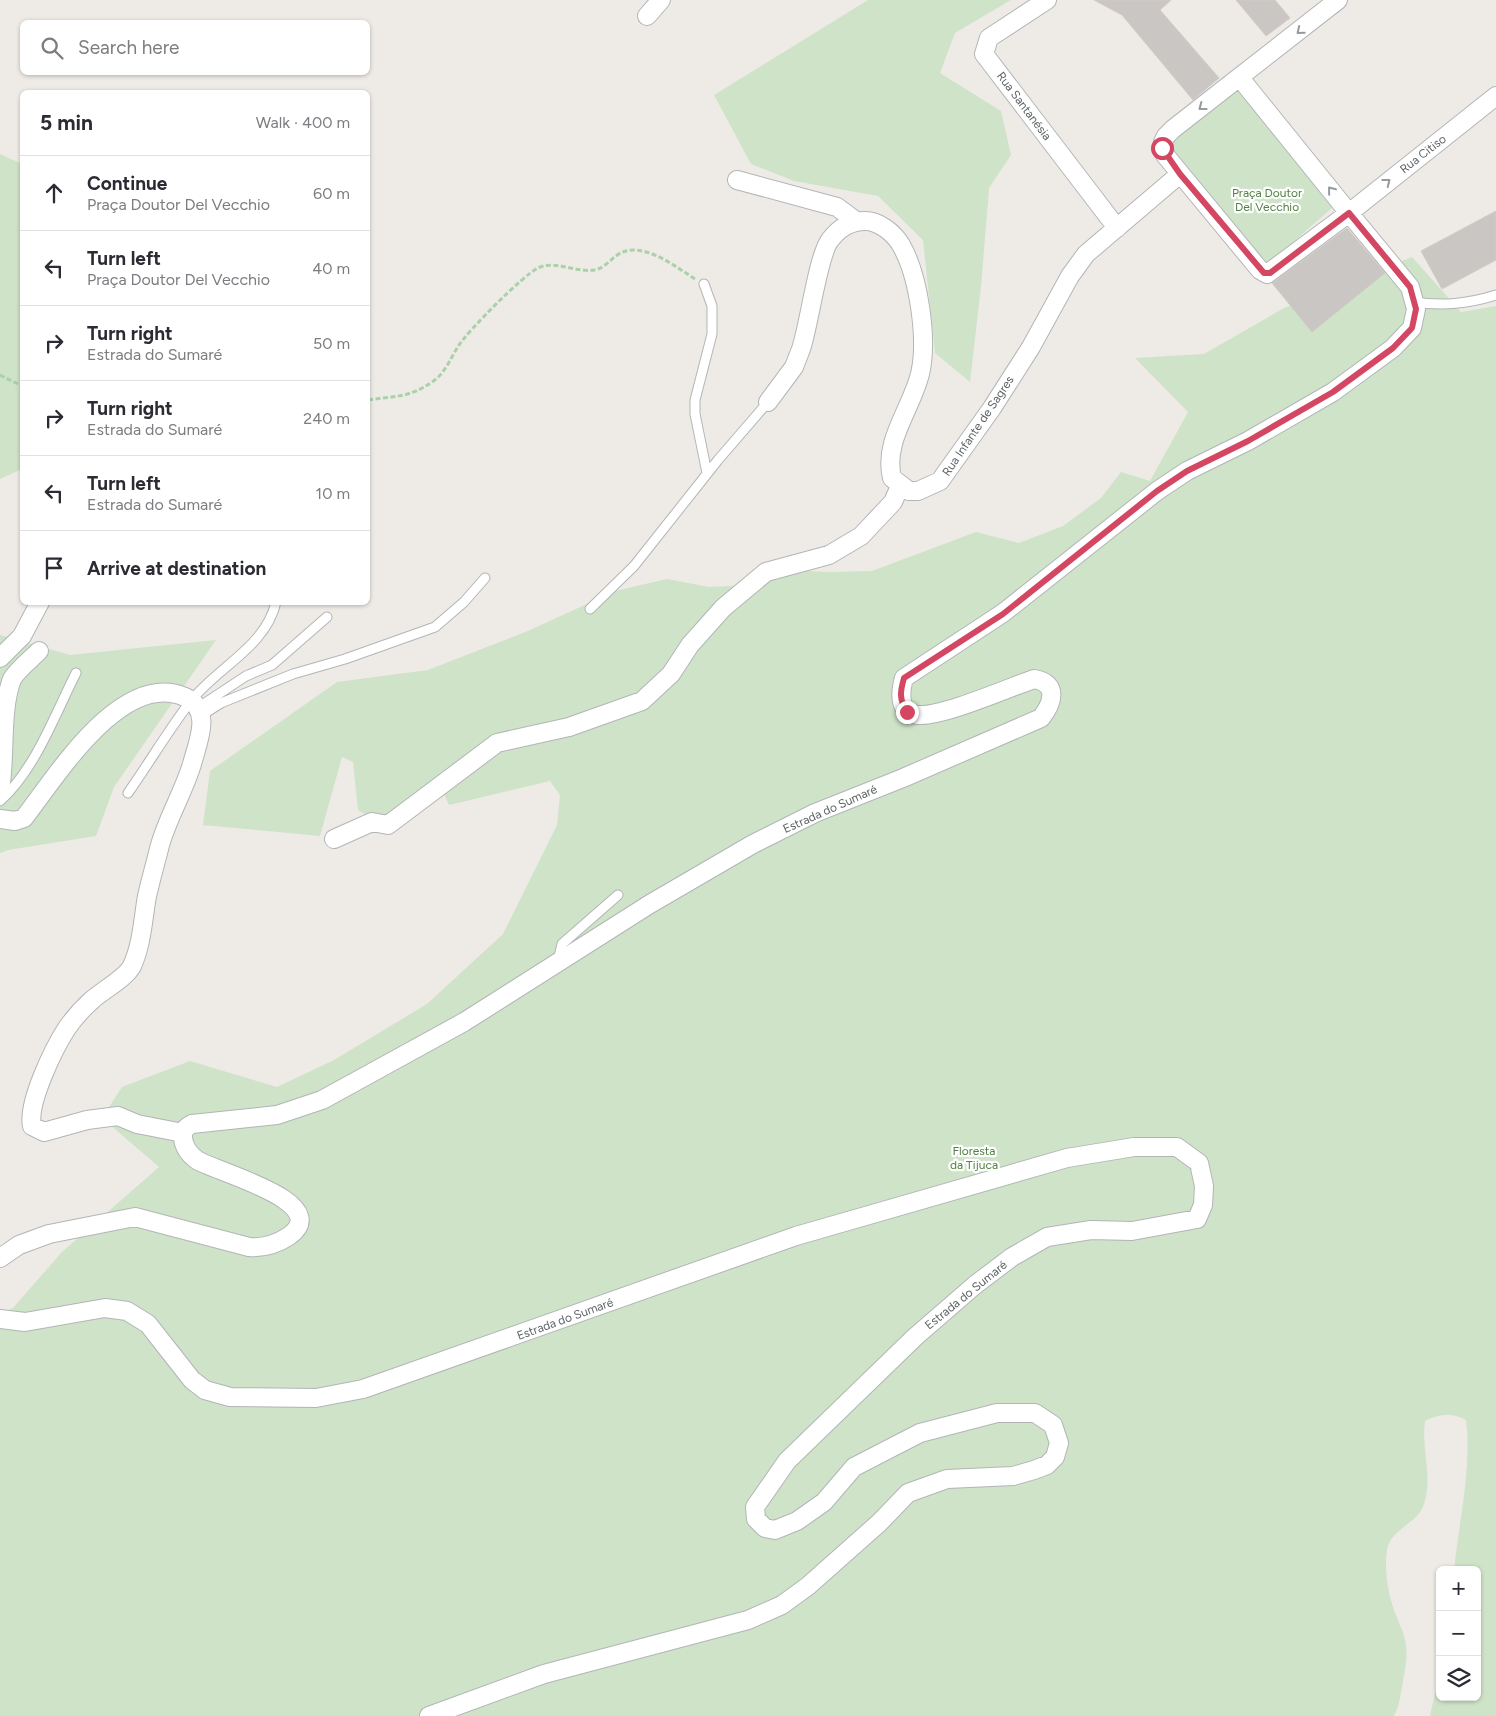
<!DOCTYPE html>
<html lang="en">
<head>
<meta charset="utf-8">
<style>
	body { margin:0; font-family:Figtree,sans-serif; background:#f2f2f3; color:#2b2b33 }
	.controls { position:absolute; right:15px; bottom:15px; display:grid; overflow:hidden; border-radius:8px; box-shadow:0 1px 4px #0004 }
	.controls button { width:45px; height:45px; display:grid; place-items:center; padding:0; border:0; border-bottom:1px solid #e1e1e2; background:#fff; color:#2b2b33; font:25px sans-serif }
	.stop { position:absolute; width:15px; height:15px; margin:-11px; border:4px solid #d44762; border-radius:50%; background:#fff }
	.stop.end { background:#d44762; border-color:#fff; box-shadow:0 1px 5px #0008 }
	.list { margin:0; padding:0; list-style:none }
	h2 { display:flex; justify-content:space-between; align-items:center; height:65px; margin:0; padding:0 20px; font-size:21px }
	h2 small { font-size:16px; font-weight:400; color:#7c7c81 }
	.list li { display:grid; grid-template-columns:32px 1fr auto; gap:15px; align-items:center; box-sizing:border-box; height:75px; padding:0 20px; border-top:1px solid #e1e1e2 }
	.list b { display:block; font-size:19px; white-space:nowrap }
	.list p { margin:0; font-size:16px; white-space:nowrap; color:#7c7c81 }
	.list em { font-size:16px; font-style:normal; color:#7c7c81 }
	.icon { flex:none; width:28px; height:28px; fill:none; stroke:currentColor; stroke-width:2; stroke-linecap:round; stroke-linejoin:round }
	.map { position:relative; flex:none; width:1496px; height:1716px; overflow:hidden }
	.search { position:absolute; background:#fff; box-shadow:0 1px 4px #0004; left:20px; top:20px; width:350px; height:55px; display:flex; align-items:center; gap:12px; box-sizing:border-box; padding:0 18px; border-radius:8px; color:#7c7c81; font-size:19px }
	.panel { position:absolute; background:#fff; box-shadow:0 1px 4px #0004; left:20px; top:90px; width:350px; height:515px; border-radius:8px }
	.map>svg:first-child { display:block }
</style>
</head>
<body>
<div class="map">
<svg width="1496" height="1716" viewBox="0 0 1496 1716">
	<rect width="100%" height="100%" fill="#eeebe7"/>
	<path fill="#cee3c7" d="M868,0H1011L955,33L940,73L1001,111L1011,155L989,188L981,287L970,382L935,353L923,240L878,196L794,181L751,164L714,95Z
		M1238,87L1333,207L1267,265L1165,146Z
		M0,154L22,164V469L0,479Z
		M1412,257L1461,312L1496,306V1716H1430L1440,1672V1697H1477V1570H1454C1459,1522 1472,1467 1466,1420C1451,1412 1439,1414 1425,1421C1421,1449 1433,1476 1424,1504C1418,1524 1390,1529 1387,1550C1384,1568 1388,1593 1394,1610C1398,1622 1405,1633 1406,1646C1408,1660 1404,1673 1402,1687C1400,1697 1399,1707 1394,1716H0V1314L13,1308L62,1252L159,1167L102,1118L122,1087L190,1061L277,1087L334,1060L427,1004L503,934L557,825L560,795L550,781L449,805L440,785L385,825L358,810L353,762L342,757L320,836L203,825L210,771L337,682L428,670L528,631L615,591L667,579L709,587L751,585L783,570L830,572L872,571L976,532L1019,543L1063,526L1101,498L1121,472L1150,481L1188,412L1135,358L1204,354L1284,308Z
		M0,635L70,655L216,640L114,787L96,836L8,850L0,853Z"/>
	<path fill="#cac6c3" stroke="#d2cbc6" d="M1094,0H1171L1160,10L1219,78L1193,100L1122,15Z
		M1236,0H1275L1290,18L1266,36Z
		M1496,211V260L1442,289L1421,251Z
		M1347,228L1385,273L1312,332L1272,283Z"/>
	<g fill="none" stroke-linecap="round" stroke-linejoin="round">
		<defs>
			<path id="lane" d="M704,284L712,306V334L695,400V414L707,473
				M1413,302C1443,306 1467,304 1496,295
				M590,609L634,566L718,460L768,402
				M199,707L246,676L272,665L327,617
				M202,715L221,703L293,674L345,659L435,627L464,602L485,578
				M128,793C149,763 168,731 190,702C216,668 266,647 276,602
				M0,801C35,770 55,714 76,673
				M558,961L562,944L618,895"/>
			<path id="street" d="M1047,0L989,38L984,54L1117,228
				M647,16L661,0
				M1240,78L1349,213L1267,274L1260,270L1165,155L1163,142L1166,136L1173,129L1338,0
				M737,180L837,207L856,221
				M768,402L794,367L801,349C809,326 818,255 830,240C839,228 851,221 865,221C879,221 894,233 901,245C919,276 928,340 920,374C911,410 883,441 892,478L909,491H918L940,481L992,408L1031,347L1070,276L1086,254L1180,174
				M0,658L22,636L40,602
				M0,790C6,755 0,711 12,679C18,669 30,660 39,651
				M0,819L15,821L24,818C56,777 122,669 185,697C213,710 198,741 192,764C184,791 168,817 160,845C156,861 151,879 147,896C143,919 142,944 132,966C126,978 103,990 92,1000C83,1008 74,1018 67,1028C54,1048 27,1103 32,1126L44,1132L87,1120L118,1116L137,1124L183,1133
				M334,839L372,822L388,825L497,743L569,727L642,701L671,674L690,645L723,608L766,572L829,555L861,536L893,502L900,486
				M0,1258L19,1245L49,1234L135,1217L249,1247C262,1248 277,1244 289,1236C336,1202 213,1171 197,1160C190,1155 184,1148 183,1138C182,1131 186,1127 192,1124L277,1115L322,1100L464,1022L650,904L753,844L815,813L903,778L1041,718C1053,703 1059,683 1034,679C1008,688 942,717 918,715C898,714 900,692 904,678L1003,613L1157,491L1187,471L1248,441L1333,392L1393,348L1412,328L1416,309L1410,287L1349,213L1496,96
				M0,1319L25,1322L105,1308L127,1311L148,1324L192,1380L205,1390L230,1397L316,1398L363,1389L796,1236L1067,1158L1134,1147H1177L1199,1163L1204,1186L1203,1205L1197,1219L1132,1231L1091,1230L1047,1237L1012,1257L975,1285L915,1337L787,1461L755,1507L756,1519L765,1528L775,1530L797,1521L824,1502L854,1467L920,1433L997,1413H1035L1053,1425L1059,1443L1055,1457L1047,1465L1034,1470L1013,1476L947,1479L908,1493L879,1523L808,1586L782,1605L748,1620L544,1674L429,1716"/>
		</defs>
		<use href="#lane" stroke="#b2b5b7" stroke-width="11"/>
		<use href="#street" stroke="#b2b5b7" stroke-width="20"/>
		<path stroke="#aad1aa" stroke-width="3" stroke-dasharray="5 2.5" stroke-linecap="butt" d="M0,375L22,386
			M368,400C394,396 409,398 432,382C445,374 451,357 459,345C469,330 522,276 538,268C557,259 578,275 598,269C607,266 614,255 623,252C646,243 676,267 695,279"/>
		<use href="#lane" stroke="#fff" stroke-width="9"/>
		<use href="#street" stroke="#fff" stroke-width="18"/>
	</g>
	<defs><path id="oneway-chevron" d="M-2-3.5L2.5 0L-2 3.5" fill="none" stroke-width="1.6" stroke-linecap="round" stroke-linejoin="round" transform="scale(1.25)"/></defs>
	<g stroke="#969a9b">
		<use href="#oneway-chevron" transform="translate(1300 31) rotate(141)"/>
		<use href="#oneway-chevron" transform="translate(1202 107) rotate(143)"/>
		<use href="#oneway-chevron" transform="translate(1387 182) rotate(-38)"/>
		<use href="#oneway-chevron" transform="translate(1331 190) rotate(-129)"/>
	</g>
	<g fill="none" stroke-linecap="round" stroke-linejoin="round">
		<path stroke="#d44762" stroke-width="6" d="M907,712C899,699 900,692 904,678L1003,614L1157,491L1187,471L1248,441L1333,392L1393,348L1412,328L1416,309L1410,287L1349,213L1270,273H1264L1180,174L1162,148"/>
	</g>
	<g text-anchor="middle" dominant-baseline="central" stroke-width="4.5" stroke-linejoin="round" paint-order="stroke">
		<g font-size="12" fill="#5e6365" stroke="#fff">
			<text transform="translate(1024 106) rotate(53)">Rua Santanésia</text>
			<text transform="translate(1423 154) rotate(-38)">Rua Citiso</text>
			<text transform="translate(978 426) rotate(-56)">Rua Infante de Sagres</text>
			<text transform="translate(830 809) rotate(-24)">Estrada do Sumaré</text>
			<text transform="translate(966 1295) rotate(-39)">Estrada do Sumaré</text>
			<text transform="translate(565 1319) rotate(-20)">Estrada do Sumaré</text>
		</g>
		<g font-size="12" fill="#4f8141" stroke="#fff">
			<text x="1267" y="193">Praça Doutor<tspan x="1267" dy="14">Del Vecchio</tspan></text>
			<text x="974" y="1151">Floresta<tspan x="974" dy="14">da Tijuca</tspan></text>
		</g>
	</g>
</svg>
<div class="controls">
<button>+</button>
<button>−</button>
<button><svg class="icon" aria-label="layers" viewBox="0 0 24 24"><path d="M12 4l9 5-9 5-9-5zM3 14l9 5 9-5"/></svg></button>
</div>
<div class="stop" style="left:1162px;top:148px"></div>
<div class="stop end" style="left:907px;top:712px"></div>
<div class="search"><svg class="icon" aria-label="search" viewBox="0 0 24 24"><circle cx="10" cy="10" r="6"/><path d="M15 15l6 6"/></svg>Search here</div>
<section class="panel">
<h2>5 min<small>Walk · 400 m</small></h2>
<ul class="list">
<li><svg class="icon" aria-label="ahead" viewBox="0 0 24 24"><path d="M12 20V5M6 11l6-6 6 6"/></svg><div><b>Continue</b><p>Praça Doutor Del Vecchio</p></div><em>60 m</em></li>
<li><svg class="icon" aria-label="left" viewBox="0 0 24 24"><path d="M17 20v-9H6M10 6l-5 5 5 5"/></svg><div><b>Turn left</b><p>Praça Doutor Del Vecchio</p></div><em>40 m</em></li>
<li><svg class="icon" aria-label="right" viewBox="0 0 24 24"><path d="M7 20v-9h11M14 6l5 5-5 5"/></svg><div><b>Turn right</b><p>Estrada do Sumaré</p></div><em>50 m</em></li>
<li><svg class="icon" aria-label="right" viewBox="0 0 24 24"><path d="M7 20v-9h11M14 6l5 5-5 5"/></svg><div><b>Turn right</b><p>Estrada do Sumaré</p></div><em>240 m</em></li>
<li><svg class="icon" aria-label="left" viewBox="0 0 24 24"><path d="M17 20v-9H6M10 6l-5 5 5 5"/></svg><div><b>Turn left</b><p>Estrada do Sumaré</p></div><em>10 m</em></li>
<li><svg class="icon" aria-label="arrive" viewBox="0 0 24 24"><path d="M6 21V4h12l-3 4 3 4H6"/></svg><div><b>Arrive at destination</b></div></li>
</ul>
</section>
</div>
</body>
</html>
